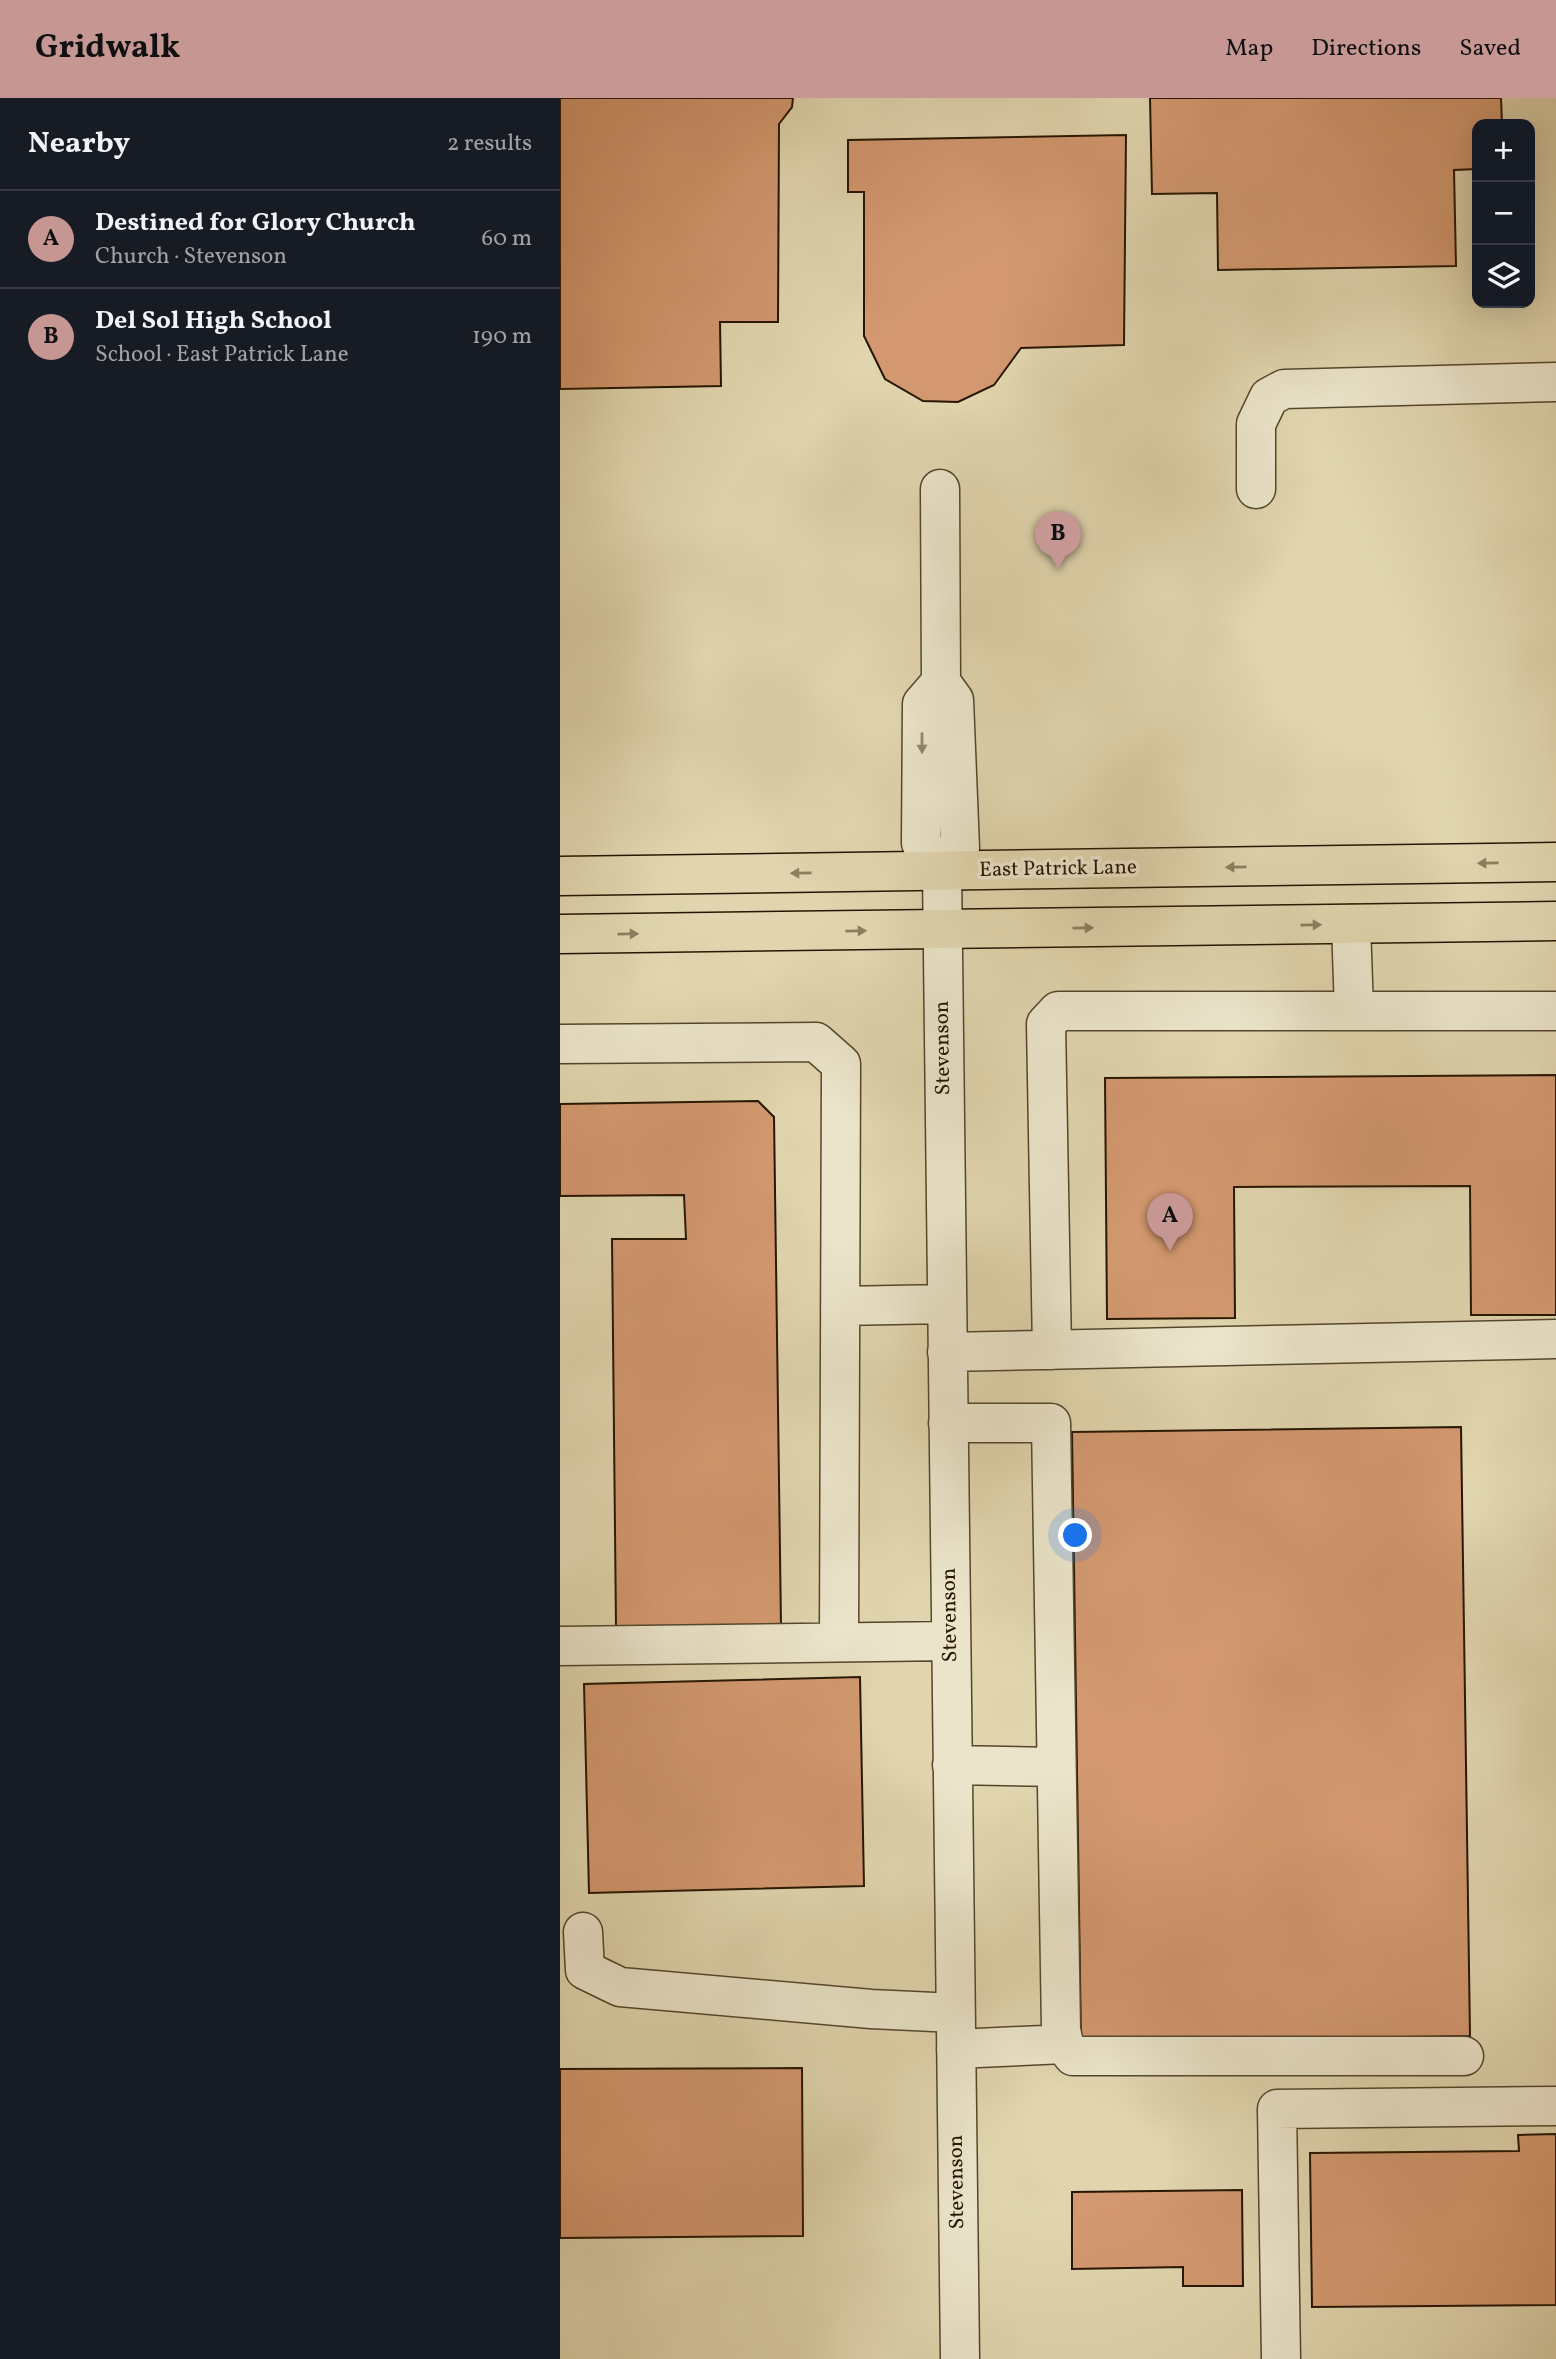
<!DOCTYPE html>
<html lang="en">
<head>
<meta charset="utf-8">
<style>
	body { margin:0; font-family:Vollkorn,serif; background:#20242c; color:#f1f3f6 }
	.controls { position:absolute; right:21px; top:21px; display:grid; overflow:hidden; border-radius:14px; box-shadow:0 7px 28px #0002 }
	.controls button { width:63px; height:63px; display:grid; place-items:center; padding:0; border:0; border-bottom:2px solid #363941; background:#171b24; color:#f1f3f6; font:35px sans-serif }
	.you { position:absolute; left:516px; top:1438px; width:24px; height:24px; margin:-18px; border:5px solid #fff; border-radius:50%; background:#1a73e8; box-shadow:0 0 0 10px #1a73e833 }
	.badge { display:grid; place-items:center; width:46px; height:46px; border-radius:50%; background:#c59692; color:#111; font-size:23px; font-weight:700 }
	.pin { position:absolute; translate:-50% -58px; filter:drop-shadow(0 2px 4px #0008) }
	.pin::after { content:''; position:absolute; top:37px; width:24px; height:21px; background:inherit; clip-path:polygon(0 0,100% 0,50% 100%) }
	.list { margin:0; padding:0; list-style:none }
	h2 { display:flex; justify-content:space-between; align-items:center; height:91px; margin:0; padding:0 28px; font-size:30px }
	h2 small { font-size:23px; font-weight:400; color:#9ea1a6 }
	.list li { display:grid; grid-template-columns:46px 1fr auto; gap:21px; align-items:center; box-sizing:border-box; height:98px; padding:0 28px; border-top:2px solid #363941 }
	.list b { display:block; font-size:26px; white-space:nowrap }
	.list p { margin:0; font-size:23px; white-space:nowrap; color:#9ea1a6 }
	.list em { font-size:23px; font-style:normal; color:#9ea1a6 }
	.icon { flex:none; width:38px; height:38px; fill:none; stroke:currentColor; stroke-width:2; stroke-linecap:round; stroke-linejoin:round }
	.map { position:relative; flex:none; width:996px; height:2261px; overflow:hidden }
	header { display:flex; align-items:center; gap:42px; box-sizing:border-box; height:98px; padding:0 35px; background:#c59692; color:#111 }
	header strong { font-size:33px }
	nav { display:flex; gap:38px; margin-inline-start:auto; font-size:24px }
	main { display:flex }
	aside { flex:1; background:#171b24 }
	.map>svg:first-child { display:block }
</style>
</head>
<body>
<header>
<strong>Gridwalk</strong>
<nav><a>Map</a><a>Directions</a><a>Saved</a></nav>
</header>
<main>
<aside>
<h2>Nearby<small>2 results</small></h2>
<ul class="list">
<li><span class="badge">A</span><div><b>Destined for Glory Church</b><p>Church · Stevenson</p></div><em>60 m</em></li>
<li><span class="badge">B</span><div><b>Del Sol High School</b><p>School · East Patrick Lane</p></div><em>190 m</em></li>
</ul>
</aside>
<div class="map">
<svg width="996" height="2261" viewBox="0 0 996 2261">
	<rect width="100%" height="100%" fill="#e0d5ae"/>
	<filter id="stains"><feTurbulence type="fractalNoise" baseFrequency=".00286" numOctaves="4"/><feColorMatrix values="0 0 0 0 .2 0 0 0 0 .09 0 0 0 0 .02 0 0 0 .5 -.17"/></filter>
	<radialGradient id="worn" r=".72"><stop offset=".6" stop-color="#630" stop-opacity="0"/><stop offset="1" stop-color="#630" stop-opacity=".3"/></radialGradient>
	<path fill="#d3986f" stroke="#261601" stroke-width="2" d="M0,0H233L232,9L219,26L218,224H160L161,288L0,291Z
		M590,0H941L942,26H917V71L894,72L896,168L658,172L657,95L592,96Z
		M566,37L564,247L461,250L434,287L398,304L363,303L325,281L304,238V94H288V42Z
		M996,977V1217H911L910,1088L674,1089L675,1220L547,1221L545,980Z
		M198,1003L214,1019L221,1528L56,1529L52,1141H126L124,1097L0,1098V1006Z
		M901,1329L910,1938L521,1944L512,1334Z
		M300,1579L304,1788L29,1795L24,1586Z
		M242,1970L243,2138L0,2140V1971Z
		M996,2036V2207L752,2209L750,2055L959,2053L958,2037Z
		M682,2092L683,2188H623V2169L512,2171V2094Z"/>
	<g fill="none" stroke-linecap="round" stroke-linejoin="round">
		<defs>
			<path id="minor" d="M380,391L381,584L394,602L400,750L382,773
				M696,391V326L709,299L724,291L996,284
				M381,584L362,606L361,745L382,773
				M382,773L400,2261
				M791,826L794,913
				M0,946L256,944L281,966L279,1544
				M280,1208L386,1206
				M492,1252L486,926L498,913H996
				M387,1254L996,1241
				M388,1325H491L501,1932L504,1946L513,1958H904
				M0,1548L391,1543
				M392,1667L495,1669
				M23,1834L25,1872L60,1889L311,1911L395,1915
				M396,1951L504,1946
				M721,2261L717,2011L996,2008"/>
			<path id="major" d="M0,778L996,764
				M0,836L996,823"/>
		</defs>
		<use href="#minor" stroke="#54462c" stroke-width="41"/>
		<use href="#major" stroke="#261601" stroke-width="41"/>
		<use href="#minor" stroke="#ebe4ca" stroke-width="38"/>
		<use href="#major" stroke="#e0d5ae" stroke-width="38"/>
	</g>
	<defs><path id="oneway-solid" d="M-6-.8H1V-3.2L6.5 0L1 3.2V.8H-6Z" transform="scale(1.75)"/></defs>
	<use fill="#928770" href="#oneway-solid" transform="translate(362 645) rotate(90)"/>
	<g fill="#8c7f60">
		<use href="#oneway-solid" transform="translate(928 765) rotate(179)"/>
		<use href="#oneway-solid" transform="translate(676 769) rotate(179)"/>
		<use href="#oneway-solid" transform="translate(241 775) rotate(179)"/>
		<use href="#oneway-solid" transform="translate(751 827) rotate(-1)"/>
		<use href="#oneway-solid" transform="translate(523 830) rotate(-1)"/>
		<use href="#oneway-solid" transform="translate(296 833) rotate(-1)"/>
		<use href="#oneway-solid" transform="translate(68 836) rotate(-1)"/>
	</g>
	<g text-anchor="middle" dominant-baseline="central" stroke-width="7" stroke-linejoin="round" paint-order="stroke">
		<g font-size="21" fill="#261601" stroke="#ebe4ca">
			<text transform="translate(498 771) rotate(-1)">East Patrick Lane</text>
			<text transform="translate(383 950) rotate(-91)">Stevenson</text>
			<text transform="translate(390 1517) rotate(-91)">Stevenson</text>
			<text transform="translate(397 2084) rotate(-91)">Stevenson</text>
		</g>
	</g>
	<rect width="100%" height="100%" filter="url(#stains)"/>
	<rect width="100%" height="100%" fill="url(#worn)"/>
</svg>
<div class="controls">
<button>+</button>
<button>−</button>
<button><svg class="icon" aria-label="layers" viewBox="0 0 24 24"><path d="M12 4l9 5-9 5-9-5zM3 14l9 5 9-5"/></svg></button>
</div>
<div class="you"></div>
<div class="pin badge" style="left:610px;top:1153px">A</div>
<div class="pin badge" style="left:498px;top:471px">B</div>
</div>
</main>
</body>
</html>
